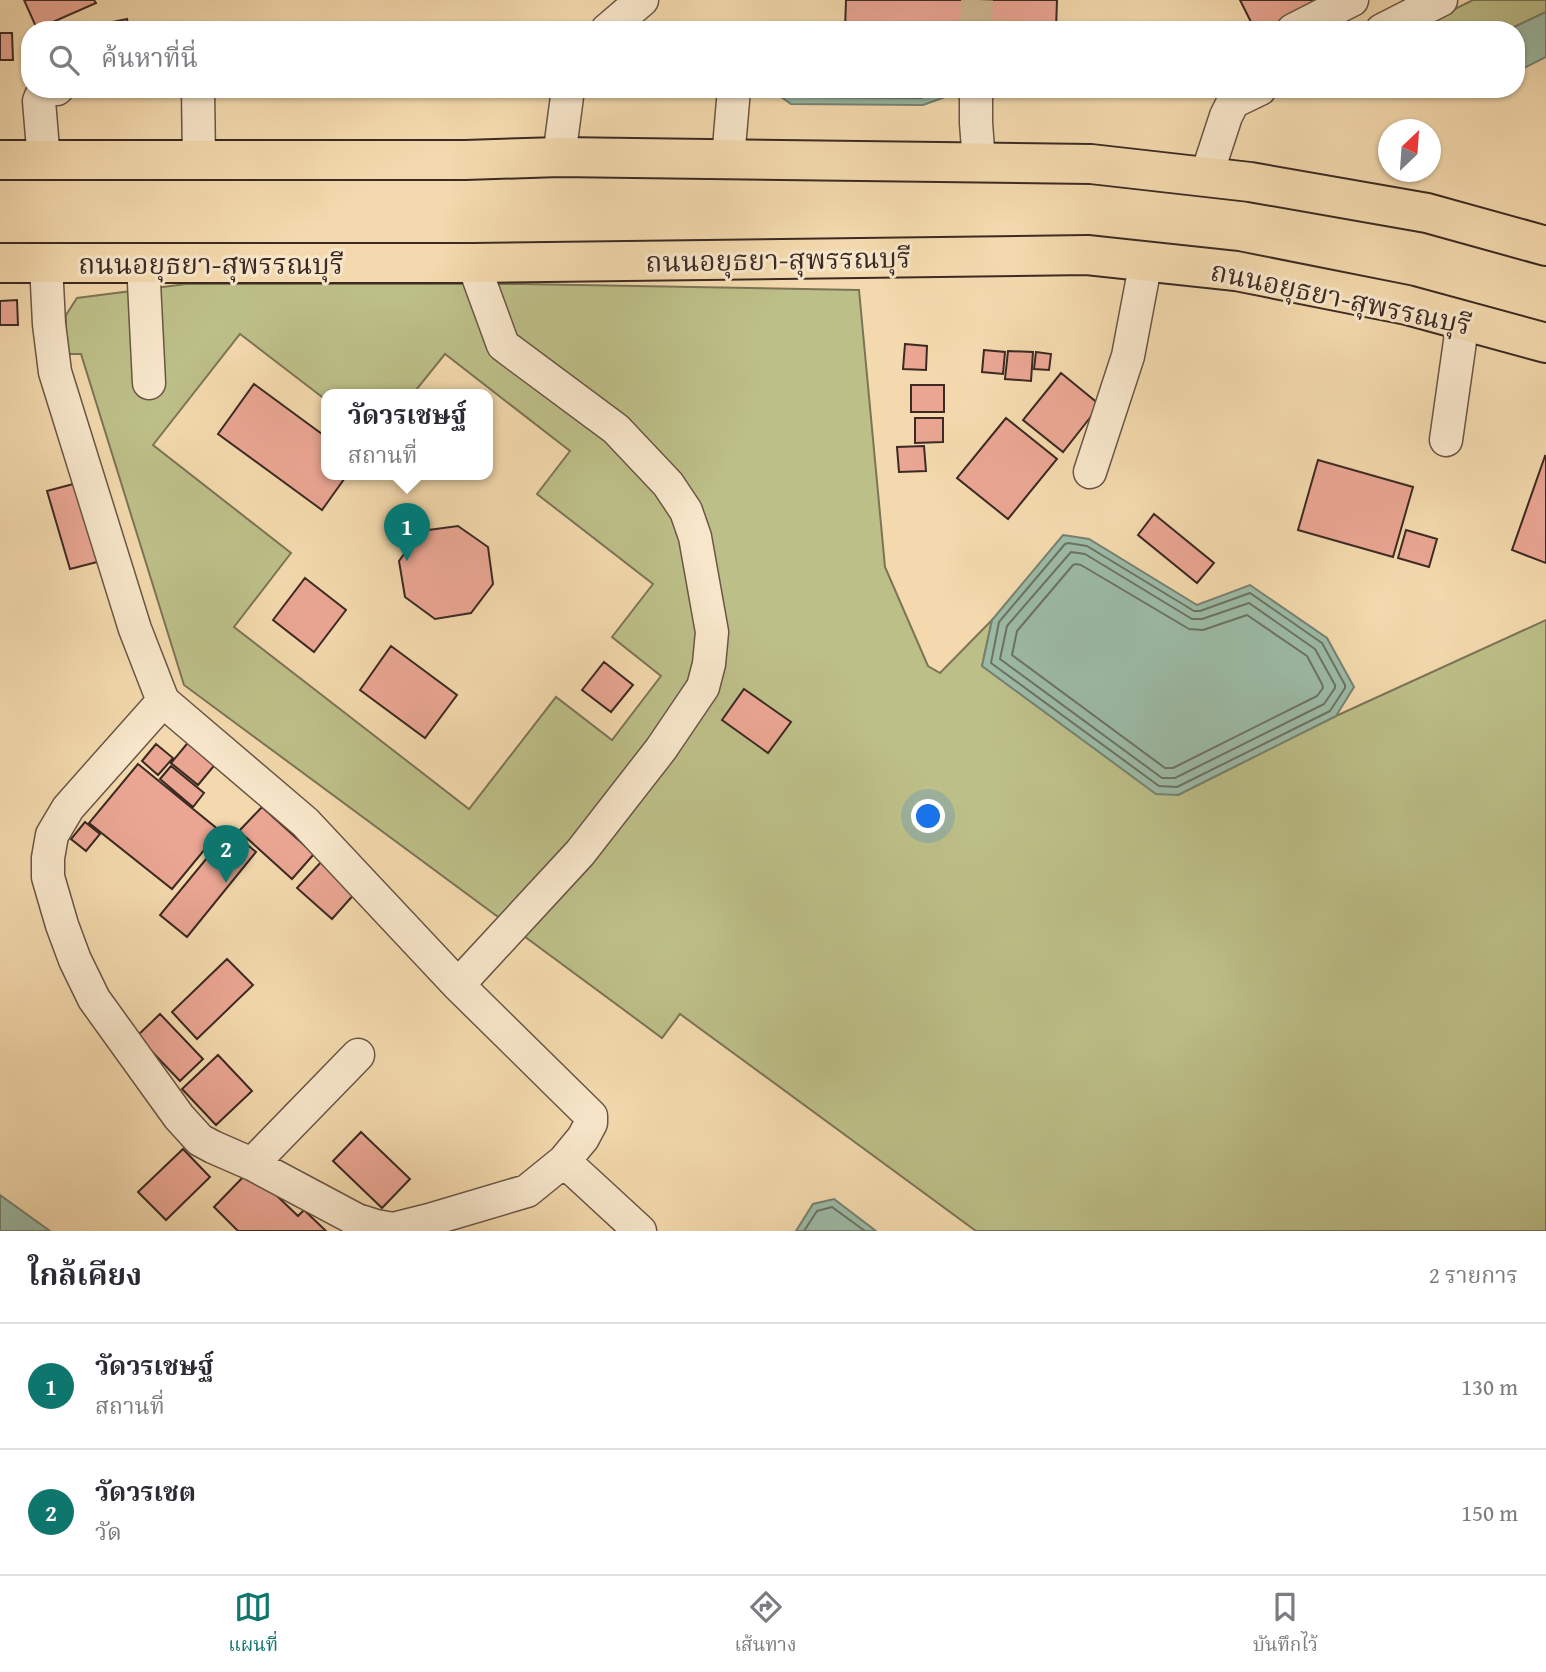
<!DOCTYPE html>
<html lang="th">
<head>
<meta charset="utf-8">
<style>
	body { margin:0; font-family:"Gentium Book Plus","Noto Serif Thai",serif; background:#f2f2f3; color:#2b2b33 }
	.compass { position:absolute; left:1378px; top:119px; width:63px; height:63px; border-radius:50%; background:#fff; box-shadow:0 2px 5px #0004; rotate:25deg }
	.you { position:absolute; left:929px; top:817px; width:24px; height:24px; margin:-18px; border:5px solid #fff; border-radius:50%; background:#1a73e8; box-shadow:0 0 0 10px #1a73e833 }
	.badge { display:grid; place-items:center; width:46px; height:46px; border-radius:50%; background:#0f766e; color:#fff; font-size:23px; font-weight:700 }
	.pin { position:absolute; translate:-50% -58px; filter:drop-shadow(0 2px 4px #0008) }
	.pin::after { content:''; position:absolute; top:37px; width:24px; height:21px; background:inherit; clip-path:polygon(0 0,100% 0,50% 100%) }
	.popup { position:absolute; left:321px; top:389px; width:172px; height:91px; box-sizing:border-box; display:grid; place-content:center; border-radius:14px; background:#fff; filter:drop-shadow(0 2px 5px #0005); font-size:23px; white-space:nowrap; color:#7c7c81 }
	.popup b { font-size:26px; color:#2b2b33 }
	.popup::after { content:''; position:absolute; left:50%; top:100%; margin-left:-14px; border:14px solid transparent; border-top-color:#fff }
	.list { margin:0; padding:0; list-style:none }
	h2 { display:flex; justify-content:space-between; align-items:center; height:91px; margin:0; padding:0 28px; font-size:30px }
	h2 small { font-size:23px; font-weight:400; color:#7c7c81 }
	.list li { display:grid; grid-template-columns:46px 1fr auto; gap:21px; align-items:center; box-sizing:border-box; height:126px; padding:0 28px; border-top:2px solid #e1e1e2 }
	.list b { display:block; font-size:26px; white-space:nowrap }
	.list p { margin:0; font-size:23px; white-space:nowrap; color:#7c7c81 }
	.list em { font-size:23px; font-style:normal; color:#7c7c81 }
	.icon { flex:none; width:38px; height:38px; fill:none; stroke:currentColor; stroke-width:2; stroke-linecap:round; stroke-linejoin:round }
	.map { position:relative; flex:none; width:1546px; height:1231px; overflow:hidden }
	.search { position:absolute; background:#fff; box-shadow:0 2px 5px #0004; left:21px; right:21px; top:21px; height:77px; display:flex; align-items:center; gap:18px; box-sizing:border-box; padding:0 24px; border-radius:28px; color:#7c7c81; font-size:26px }
	.sheet { height:343px; background:#fff }
	nav { display:flex; justify-content:space-around; align-items:center; box-sizing:border-box; height:98px; border-top:2px solid #e1e1e2; background:#fff; font-size:19px; color:#7c7c81 }
	nav a { display:grid; justify-items:center; gap:4px }
	nav .on { color:#0f766e }
	.map>svg:first-child { display:block }
</style>
</head>
<body>
<div class="map">
<svg width="1546" height="1231" viewBox="0 0 1546 1231">
	<rect width="100%" height="100%" fill="#f3d9ad"/>
	<filter id="stains"><feTurbulence type="fractalNoise" baseFrequency=".00286" numOctaves="4"/><feColorMatrix values="0 0 0 0 .2 0 0 0 0 .09 0 0 0 0 .02 0 0 0 .5 -.17"/></filter>
	<radialGradient id="worn" r=".72"><stop offset=".6" stop-color="#630" stop-opacity="0"/><stop offset="1" stop-color="#630" stop-opacity=".3"/></radialGradient>
	<path fill="#bdbf88" stroke="#7c7456" stroke-width="2" fill-rule="evenodd" d="M1473,0H1546V12L1508,30H1412Z
		M186,284H522L859,290L885,567L928,666L940,673L992,620L982,666L1178,795L1336,716L1546,620V1231H976L680,1014L662,1038L184,685L81,354H65L66,315L77,298ZM240,334L326,400V395H412L445,354L570,451L537,494L653,584L612,637L661,676L612,740L556,697L469,809L234,627L291,553L153,445Z"/>
	<path fill="#9cbba6" stroke="#768172" stroke-width="2" d="M1546,12V57L1516,72V30H1508Z
		M770,89H949L948,96L923,105L791,104Z
		M1430,89H1480L1446,97Z
		M1063,535L1089,539L1197,605L1250,585L1327,638L1354,687L1336,716L1178,795L1156,794L982,666L992,620Z
		M0,1195L50,1231H0Z
		M834,1199L876,1231H796L813,1204Z"/>
	<g fill="none" stroke-linecap="round" stroke-linejoin="round">
		<path stroke="#6c7264" stroke-width="2" d="M781,89L794,97L921,98L940,91L942,89
			M1068,543L1087,546L1194,611H1200L1250,593L1322,643L1345,685V688L1330,711L1177,787L1159,786L991,663L999,622L1065,544Z
			M1071,552L1085,554L1192,619H1202L1249,603L1315,649L1335,685V688L1324,704L1175,778H1162L1000,659L1007,626Z
			M1076,564L1081,565L1189,629L1203,630L1247,615L1307,656L1322,684L1323,688L1317,696L1173,768H1165L1012,655L1017,631L1073,565Z
			M804,1231L817,1211L832,1207L865,1231"/>
	</g>
	<path fill="#eaa693" stroke="#3c2a23" stroke-width="2" d="M24,0H94L96,3L37,29Z
		M846,0H1057L1056,30H845Z
		M1240,0H1329L1268,30H1255Z
		M127,19L129,30H85L84,28Z
		M0,33H12L13,60H0Z
		M17,300L18,325H0V301Z
		M905,344L927,346L926,370L903,369Z
		M984,350L1005,352L1003,374L982,372Z
		M1008,351L1033,352L1031,381L1005,379Z
		M1036,352L1051,354L1049,370L1034,369Z
		M1061,373L1100,405L1063,452L1023,420Z
		M254,384L326,437V475H347L322,510L218,434Z
		M911,385H944V412H911Z
		M915,418H943V442L915,443Z
		M1006,418L1057,459L1008,519L957,478Z
		M924,446L926,471L899,472L897,447Z
		M1545,456L1546,457V563L1512,550Z
		M1318,460L1413,487L1393,557L1298,530Z
		M77,483L101,561L70,569L47,491Z
		M1154,514L1214,563L1197,583L1138,535Z
		M458,526L488,547L493,584L471,613L435,619L405,597L399,561L421,531Z
		M1406,530L1437,539L1429,567L1398,558Z
		M305,578L346,610L314,652L273,620Z
		M391,646L457,695L425,738L360,690Z
		M604,662L633,685L611,712L582,690Z
		M744,689L791,722L768,753L722,720Z
		M191,739L218,761L198,785L171,763Z
		M156,744L173,758L158,775L142,761Z
		M138,764L220,831L172,889L89,823Z
		M171,766L204,793L193,807L160,779Z
		M262,807L314,854L292,879L239,831Z
		M85,822L100,834L86,851L71,839Z
		M230,830L256,852L187,937L160,915Z
		M323,860L357,891L332,919L297,888Z
		M227,959L253,985L197,1039L172,1012Z
		M160,1014L203,1059L180,1081L137,1036Z
		M218,1055L252,1091L216,1125L182,1089Z
		M361,1132L410,1179L382,1208L333,1161Z
		M183,1149L210,1177L166,1220L138,1192Z
		M250,1170L298,1216L304,1210L326,1231H238L214,1207Z"/>
	<g fill="none" stroke-linecap="round" stroke-linejoin="round">
		<path stroke="#ceb691" stroke-width="32" stroke-dasharray="32 16" stroke-linecap="butt" d="M976,30L977,0"/>
		<defs>
			<path id="minor" d="M607,30L642,0
				M1293,30L1352,0
				M1382,30L1441,0
				M198,89L199,160
				M976,89V123L979,162
				M559,157L568,89
				M728,159L734,89
				M44,161L39,101C42,91 47,89 57,89
				M1206,177L1226,116L1233,102L1260,89
				M143,263L149,383
				M46,264L49,324L55,372L135,629L163,701L68,808L52,835L48,858V877L62,925L75,960L94,999L179,1117L200,1140L213,1147L252,1164L357,1220L376,1226L393,1229L429,1220L527,1191L564,1161L583,1138L591,1123V1116L458,985
				M1446,440L1463,320
				M1090,472L1128,356L1146,261
				M163,701L305,822L458,985L580,853L661,749L703,687L709,664L712,632L695,537L686,511L668,484L616,429L503,345L473,263
				M564,1161L640,1231
				M252,1164L358,1055"/>
			<path id="major" d="M0,160H465L559,157L1091,164L1250,182L1427,213L1546,246
				M0,263H473L1087,255L1236,271L1407,305L1546,343"/>
		</defs>
		<use href="#minor" stroke="#6a5646" stroke-width="35"/>
		<use href="#major" stroke="#3c2a23" stroke-width="42"/>
		<use href="#minor" stroke="#f7e6ca" stroke-width="32"/>
		<use href="#major" stroke="#f3d9ad" stroke-width="38"/>
	</g>
	<g text-anchor="middle" dominant-baseline="central" stroke-width="6" stroke-linejoin="round" paint-order="stroke">
		<g font-size="28" fill="#3c2a23" stroke="#f7e6ca">
			<text transform="translate(778 259) rotate(-1)">ถนนอยุธยา-สุพรรณบุรี</text>
			<text x="211" y="263">ถนนอยุธยา-สุพรรณบุรี</text>
			<text transform="translate(1341 297) rotate(12)">ถนนอยุธยา-สุพรรณบุรี</text>
		</g>
	</g>
	<rect width="100%" height="100%" filter="url(#stains)"/>
	<rect width="100%" height="100%" fill="url(#worn)"/>
</svg>
<svg class="compass" viewBox="-18 -18 36 36"><path d="M0-13l5 13h-10z" fill="#e53935"/><path d="M0 13l5-13h-10z" fill="#7c7c81"/></svg>
<div class="you"></div>
<div class="pin badge" style="left:407px;top:561px">1</div>
<div class="popup"><b>วัดวรเชษฐ์</b>สถานที่</div>
<div class="pin badge" style="left:226px;top:883px">2</div>
<div class="search"><svg class="icon" aria-label="search" viewBox="0 0 24 24"><circle cx="10" cy="10" r="6"/><path d="M15 15l6 6"/></svg>ค้นหาที่นี่</div>
</div>
<section class="sheet">
<h2>ใกล้เคียง<small>2 รายการ</small></h2>
<ul class="list">
<li><span class="badge">1</span><div><b>วัดวรเชษฐ์</b><p>สถานที่</p></div><em>130 m</em></li>
<li><span class="badge">2</span><div><b>วัดวรเชต</b><p>วัด</p></div><em>150 m</em></li>
</ul>
</section>
<nav>
<a class="on"><svg class="icon" aria-label="map" viewBox="0 0 24 24"><path d="M3 6l6-2 6 2 6-2v14l-6 2-6-2-6 2zM9 4v14M15 6v14"/></svg>แผนที่</a>
<a><svg class="icon" aria-label="directions" viewBox="0 0 24 24"><path d="M12 3l9 9-9 9-9-9zM9 14v-3h6M13 9l2 2-2 2"/></svg>เส้นทาง</a>
<a><svg class="icon" aria-label="saved" viewBox="0 0 24 24"><path d="M7 4h10v16l-5-4-5 4z"/></svg>บันทึกไว้</a>
</nav>
</body>
</html>
